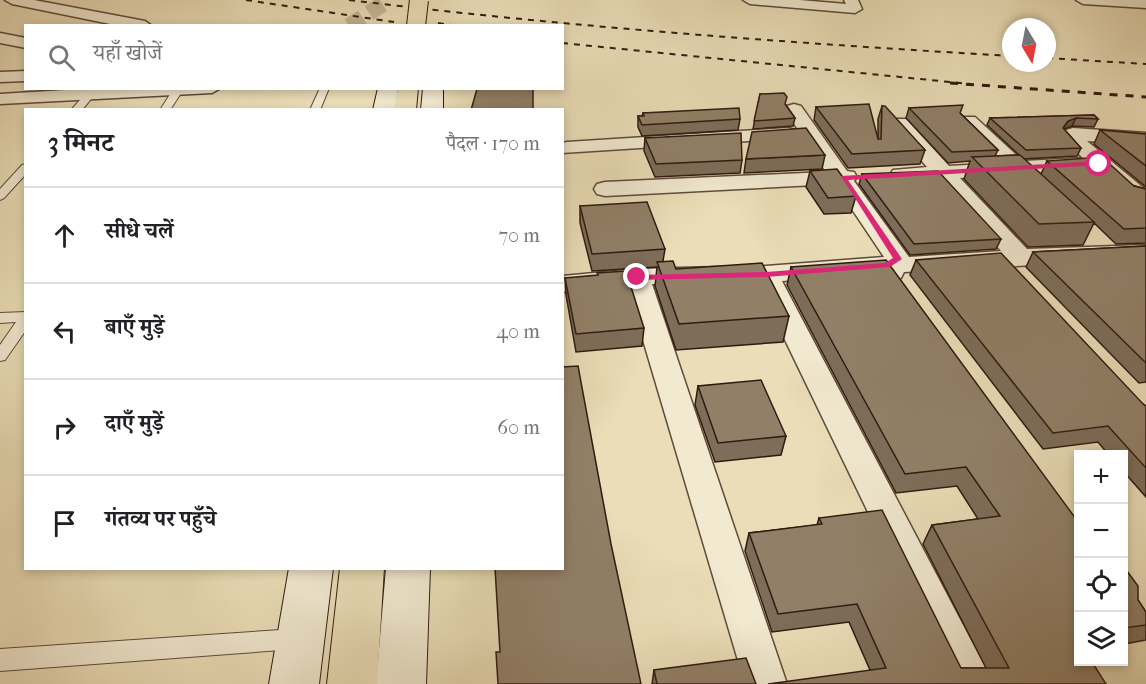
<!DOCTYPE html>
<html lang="hi">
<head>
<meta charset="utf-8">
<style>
	body { margin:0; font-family:"IM FELL French Canon","Noto Serif Devanagari",serif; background:#f2f2f2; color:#202124 }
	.controls { position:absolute; right:18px; bottom:18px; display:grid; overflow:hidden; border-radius:0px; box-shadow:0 3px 9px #0003 }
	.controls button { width:54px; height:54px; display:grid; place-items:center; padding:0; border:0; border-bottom:2px solid #e0e0e0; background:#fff; color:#202124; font:30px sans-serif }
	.compass { position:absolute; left:1002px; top:18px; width:54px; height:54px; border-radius:50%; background:#fff; box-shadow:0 3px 9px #0003; rotate:170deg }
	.stop { position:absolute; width:18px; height:18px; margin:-14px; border:4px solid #db2777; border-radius:50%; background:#fff }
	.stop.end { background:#db2777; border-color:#fff; box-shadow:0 2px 6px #0008 }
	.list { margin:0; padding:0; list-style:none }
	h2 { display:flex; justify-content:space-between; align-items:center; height:78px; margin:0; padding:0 24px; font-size:26px }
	h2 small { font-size:20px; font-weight:400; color:#757577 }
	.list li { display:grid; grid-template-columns:39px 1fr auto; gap:18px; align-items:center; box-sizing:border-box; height:96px; padding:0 24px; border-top:2px solid #e0e0e0 }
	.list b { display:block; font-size:22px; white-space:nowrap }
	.list em { font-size:20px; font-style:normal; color:#757577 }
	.icon { flex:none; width:33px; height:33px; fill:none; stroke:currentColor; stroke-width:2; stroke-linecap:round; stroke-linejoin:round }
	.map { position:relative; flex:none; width:1146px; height:684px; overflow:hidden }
	.search { position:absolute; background:#fff; box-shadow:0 3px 9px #0003; left:24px; top:24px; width:540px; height:66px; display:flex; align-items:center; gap:15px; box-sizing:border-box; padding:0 21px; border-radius:0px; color:#757577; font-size:22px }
	.panel { position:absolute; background:#fff; box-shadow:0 3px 9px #0003; left:24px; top:108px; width:540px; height:462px; border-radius:0px }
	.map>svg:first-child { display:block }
</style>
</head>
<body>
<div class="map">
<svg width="1146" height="684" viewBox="0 0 1146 684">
	<rect width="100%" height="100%" fill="#eaddb7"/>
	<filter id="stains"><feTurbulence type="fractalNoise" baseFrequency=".00333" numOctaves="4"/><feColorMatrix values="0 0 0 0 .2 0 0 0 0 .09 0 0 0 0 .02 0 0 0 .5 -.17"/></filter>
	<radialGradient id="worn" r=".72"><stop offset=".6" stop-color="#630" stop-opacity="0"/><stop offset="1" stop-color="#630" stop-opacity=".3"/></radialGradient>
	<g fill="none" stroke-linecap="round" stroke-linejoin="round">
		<path stroke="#c5b696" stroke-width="16" stroke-dasharray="16 8" stroke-linecap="butt" d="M349,26L389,0"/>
		<defs>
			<path id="lane" d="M174,88L183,90L170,110H160Z
				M320,88H329L320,110H310Z
				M87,92L95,94L82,110H71Z
				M26,164V174L4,198L0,200V189L22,165Z
				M26,312V330L5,360L0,361V345L16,322L0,323V313Z
				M296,629L304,632L307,639L304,646L296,649L0,671V649Z"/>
			<path id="street" d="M5,0H34L145,21L152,26H120L12,4Z
				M743,0H800L846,4L844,0H858L862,9L855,13L750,4Z
				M1076,0H1146V8L1083,4Z
				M0,33L26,38V48L0,43Z
				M26,71V81L0,82V72Z
				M98,88H221L212,93L0,104V94Z
				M794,104L801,106L847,171L854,172L857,177L854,181L909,257L1001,251L938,179L901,181L893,180L890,175L893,170L927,167L892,127L889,123L892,119H906L949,166L1001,163L958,121L961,117H975L1023,161L1083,158L1061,137L1066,130L1073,128L1146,133V145L1087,141L1146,190V205L1128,199L1091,166L1082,170L1036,173L1038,176L1035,181C1025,183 1020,181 1013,175L960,178L1027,249L1146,245V259L904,272L901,278L892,281L883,278L880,274L782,281L994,684H951L758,284L759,282L652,284L787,684H745L627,286L562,292V276L637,269L766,266L884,257L835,184L605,196L597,194L594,189L597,184L605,182L826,172L785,110L787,106Z
				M788,128L795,130L798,134L795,138L562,153V143L567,142Z"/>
			<path id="secondary" d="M378,88H398L395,110H373Z
				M423,88H443V110H421Z
				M289,568H333L319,684H269Z
				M386,568H430L426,684H376Z"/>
			<path id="primary" d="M398,88H418L416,110H394Z
				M340,568H384L377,684H327Z"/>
		</defs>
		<use href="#lane" stroke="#5e4b3a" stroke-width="2"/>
		<use href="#street" stroke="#5e4b3a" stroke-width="3"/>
		<use href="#secondary" stroke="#301a11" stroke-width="2"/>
		<use href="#primary" stroke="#301a11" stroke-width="2"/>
		<use href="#lane" fill="#f1e9d0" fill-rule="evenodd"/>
		<use href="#street" fill="#f1e9d0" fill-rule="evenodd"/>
		<use href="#secondary" fill="#f1e9d0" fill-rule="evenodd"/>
		<use href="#primary" fill="#eaddb7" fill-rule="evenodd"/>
		<path stroke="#301a11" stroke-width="2" stroke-dasharray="6 6" stroke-linecap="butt" d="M246,0L394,22
			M349,0C569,27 790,43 1011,56
			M438,23L458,26
			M562,43L970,84
			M1047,58L1146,64"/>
		<path stroke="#301a11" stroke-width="3" stroke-dasharray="8 8" stroke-linecap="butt" d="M950,83L1146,97"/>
		<defs>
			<path id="primary-bridge" d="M416,26L419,0"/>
		</defs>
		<use href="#primary-bridge" stroke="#301a11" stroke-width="20" stroke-linecap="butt"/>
		<use href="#primary-bridge" stroke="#eaddb7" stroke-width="18"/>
	</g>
	<path fill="#7d6d59" stroke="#301a11" stroke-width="1.5" d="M760,94L786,105L795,118L793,126L753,129Z
		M882,106L925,150L920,164L848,168L814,120L816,107L878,137V119Z
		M909,108L960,113L998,150L995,156L1019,155L987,125L990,118L1094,115L1098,119L1094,127L1072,126L1064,129L1081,148L1077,156L1024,159L1041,174L1047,161L1146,189V243L1116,244L1094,223L1083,245L1028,247L964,179L970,161L948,163L906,118Z
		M643,113L740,119L738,130L642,136L638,127V116H642Z
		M1100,130L1146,134V187L1094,144Z
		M645,138L742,160L740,173L655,177L644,151Z
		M825,155L822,169L744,173L746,159Z
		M810,171L856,196L851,213L824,214L806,187Z
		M862,174L1001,239L996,249L910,255L859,184Z
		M580,206L665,249L663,261L676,269L789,316L783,342L676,350L655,286L657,267L592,271L580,223Z
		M1146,246V382L1139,383L1026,267L1033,252Z
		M916,260L1146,406V497L1124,472V454H1108L1098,442L1043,449L910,275Z
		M791,267L1076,519L1078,520V662L1106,684L870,670L849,622L772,632L745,551L749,533L817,525L819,518L961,668H986L923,544L932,525L978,519L957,486L896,493L787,285Z
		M565,278L644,328L642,346L576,352L566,295Z
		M698,386L786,436L781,455L715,462L695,405Z
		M1124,567L1138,600L1146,612V640L1124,644Z
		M654,670L756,684H652Z"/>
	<path fill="#665948" stroke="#301a11" stroke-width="1.5" d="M1076,118L1072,126L1064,129L1063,128L1068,121Z"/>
	<path fill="#917f67" stroke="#301a11" stroke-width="1.5" d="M477,89H533V110H471Z
		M784,93L787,97L785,104L795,118L754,121L760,94Z
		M869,104L878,139H881L882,106H885L925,150L852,154L816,107Z
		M963,105L960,113L998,150L952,152L909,108Z
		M739,108L740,119L642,125L638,116H644L643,113Z
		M1094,115L1098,119L1076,118L1068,121L1063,128L1081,148L1026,150L990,118Z
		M806,128L825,155L746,159L752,132Z
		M1100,130L1146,134V166Z
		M741,133L742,160L656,164L645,138Z
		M1020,155L1094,222L1039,224L972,157Z
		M1102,157L1134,186L1146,189V228L1124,229L1047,161Z
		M837,169L856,196L828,198L810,171Z
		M938,171L1001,239L914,244L862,174Z
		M647,202L665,249L592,254L580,206Z
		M1146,246V363L1033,252Z
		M1001,253L1144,405L1146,406V468L1108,426L1053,433L916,260Z
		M886,260L1076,519L1078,520V634L1075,635L1078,640V662H1092L1106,684H768L886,668L857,604L778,614L749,533L822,524L819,518L882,510L961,668H1009L932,525L1000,516L966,467L905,474L791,267Z
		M673,261L676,269L762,263L789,316L679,324L657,262Z
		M626,271L644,328L576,334L565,278L598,275L597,273Z
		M578,366L611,544L641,684H498L496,652H500L495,568H562V367Z
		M761,380L786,436L718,443L698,386Z
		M1124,567L1138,586V600L1146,612V625L1124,628Z
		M746,658L756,684H657L654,670Z"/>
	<path fill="#db2777" d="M1099,161L1102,165L848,180L902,259L890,267L766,277L637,280L632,277L637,275L766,272L885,263L893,258L841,176Z"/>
	<rect width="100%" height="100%" filter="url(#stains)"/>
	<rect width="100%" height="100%" fill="url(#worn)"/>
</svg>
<div class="controls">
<button>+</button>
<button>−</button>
<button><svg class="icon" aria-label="locate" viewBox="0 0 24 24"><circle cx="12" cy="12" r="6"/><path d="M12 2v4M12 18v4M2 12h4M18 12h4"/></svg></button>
<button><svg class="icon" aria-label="layers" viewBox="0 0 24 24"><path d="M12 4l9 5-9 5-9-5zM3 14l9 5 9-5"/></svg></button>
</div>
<svg class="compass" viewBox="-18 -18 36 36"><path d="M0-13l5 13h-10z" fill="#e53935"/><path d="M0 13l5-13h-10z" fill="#757577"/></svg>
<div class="stop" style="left:1099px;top:164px"></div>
<div class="stop end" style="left:637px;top:277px"></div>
<div class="search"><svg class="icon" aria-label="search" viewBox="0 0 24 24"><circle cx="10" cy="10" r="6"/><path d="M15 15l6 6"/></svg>यहाँ खोजें</div>
<section class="panel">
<h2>3 मिनट<small>पैदल · 170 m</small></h2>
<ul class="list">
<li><svg class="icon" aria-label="ahead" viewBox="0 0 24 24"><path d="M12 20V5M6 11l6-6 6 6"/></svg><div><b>सीधे चलें</b></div><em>70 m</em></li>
<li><svg class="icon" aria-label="left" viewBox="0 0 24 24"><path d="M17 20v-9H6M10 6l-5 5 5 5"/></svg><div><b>बाएँ मुड़ें</b></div><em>40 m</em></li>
<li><svg class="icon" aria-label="right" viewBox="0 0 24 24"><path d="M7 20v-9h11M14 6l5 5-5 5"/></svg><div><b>दाएँ मुड़ें</b></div><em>60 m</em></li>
<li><svg class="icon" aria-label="arrive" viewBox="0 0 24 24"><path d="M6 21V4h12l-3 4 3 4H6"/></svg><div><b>गंतव्य पर पहुँचे</b></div></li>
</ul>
</section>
</div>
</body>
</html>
